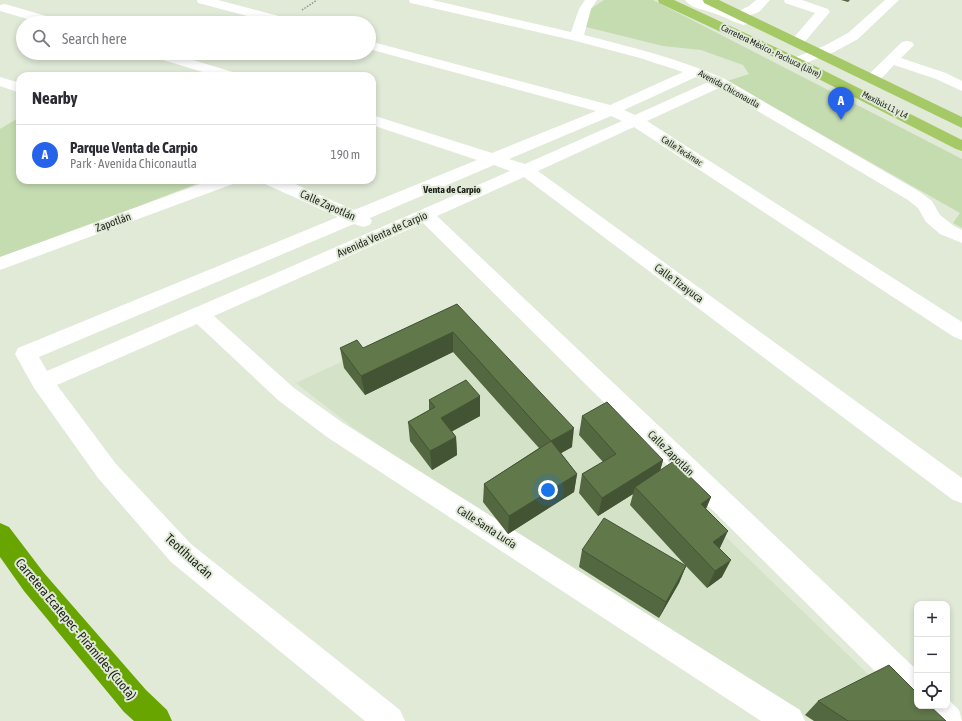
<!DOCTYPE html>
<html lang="en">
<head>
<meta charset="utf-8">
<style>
	body { margin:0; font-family:"Asap Condensed",sans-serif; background:#f7f7f7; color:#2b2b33 }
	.controls { position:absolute; right:12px; bottom:12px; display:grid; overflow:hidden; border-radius:8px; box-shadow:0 2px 6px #0003 }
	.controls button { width:36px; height:36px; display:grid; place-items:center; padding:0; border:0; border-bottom:1px solid #e1e1e2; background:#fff; color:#2b2b33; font:20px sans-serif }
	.you { position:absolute; left:548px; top:490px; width:14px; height:14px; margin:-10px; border:3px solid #fff; border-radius:50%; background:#1a73e8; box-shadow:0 0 0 6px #1a73e833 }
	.badge { display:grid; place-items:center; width:26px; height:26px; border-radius:50%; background:#2563eb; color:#fff; font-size:13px; font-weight:700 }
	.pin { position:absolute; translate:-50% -33px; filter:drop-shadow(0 1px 2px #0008) }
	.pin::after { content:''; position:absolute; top:21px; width:14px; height:12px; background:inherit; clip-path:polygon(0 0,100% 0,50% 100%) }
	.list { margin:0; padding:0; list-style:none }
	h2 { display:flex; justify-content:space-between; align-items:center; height:52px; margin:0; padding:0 16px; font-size:17px }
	h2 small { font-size:13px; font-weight:400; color:#7c7c81 }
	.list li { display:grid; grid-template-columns:26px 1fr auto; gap:12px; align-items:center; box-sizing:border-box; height:60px; padding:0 16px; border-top:1px solid #e1e1e2 }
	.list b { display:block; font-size:15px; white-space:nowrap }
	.list p { margin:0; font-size:13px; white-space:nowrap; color:#7c7c81 }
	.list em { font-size:13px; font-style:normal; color:#7c7c81 }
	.icon { flex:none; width:22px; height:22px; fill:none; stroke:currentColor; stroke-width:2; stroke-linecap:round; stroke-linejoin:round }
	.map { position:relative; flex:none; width:962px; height:721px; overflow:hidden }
	.search { position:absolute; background:#fff; box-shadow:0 2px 6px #0003; left:16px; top:16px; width:360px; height:44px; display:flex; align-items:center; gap:10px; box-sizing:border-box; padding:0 14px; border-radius:22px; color:#7c7c81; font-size:15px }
	.panel { position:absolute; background:#fff; box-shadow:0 2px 6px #0003; left:16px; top:72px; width:360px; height:112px; border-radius:12px }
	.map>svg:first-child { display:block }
</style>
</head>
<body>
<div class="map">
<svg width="962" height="721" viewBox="0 0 962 721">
	<rect width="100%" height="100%" fill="#e0ead7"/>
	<path fill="#d4e2c8" d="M450,311L569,434L604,414L703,515L874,680L814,721L671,635L508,534L351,426L296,383Z"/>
	<path fill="#c5dcb1" d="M604,0H653L962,159V228L953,223L960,213L727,81L749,74L743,65L701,50L663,46L578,25L580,16Z
		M20,117V180H206L0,260V129Z"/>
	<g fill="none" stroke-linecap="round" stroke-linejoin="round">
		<path stroke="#8e9587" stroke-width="1.5" stroke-dasharray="1.5 1.5" stroke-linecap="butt" d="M302,10L317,0
			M230,57L236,53"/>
		<path stroke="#8e9587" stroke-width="2" stroke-dasharray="1.5 1.5" stroke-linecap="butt" d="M48,180L65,183L103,180"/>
		<path fill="#fff" fill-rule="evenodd" d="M197,0H218L294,20L296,23H274L198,3Z
			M409,0H432L571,32L579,9L585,0H597L591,9L584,35C632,47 680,59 725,79L920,192L932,201L940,215L954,226L962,230V243L940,234L926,222L918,208L908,200L719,88L647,121L962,322V340L954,337L634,127L538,171L962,478V503L953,500L524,177L437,216L917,670V706H947V698L959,710L962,721H926L922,717L918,706H917L906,702L423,223L214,316L294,388L343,423L800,710L805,721H761L327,437L278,400L197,324L57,385L116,464L191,544L400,710L405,721H365L171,562L98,478L34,388L15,354L18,348L338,217L265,184L262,180H286L354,210L477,160L372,125V115L492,153L596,111L369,49V41L610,105L683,72L640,58L572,40L415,4L410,3ZM696,77L708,82L635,115L624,110ZM611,116L622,121L525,164L509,159ZM494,165L510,171L290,267L47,371L39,357L354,224L363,227L370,225L372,221L370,218Z
			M685,0H701L735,13L749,6L756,0H770L759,12L746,17L750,21L748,24L743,25C733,22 723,16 713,13C704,9 691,9 685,0Z
			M784,0H802L828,9L830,12L802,45L797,46L792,45L790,42L815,13L785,3Z
			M885,0H899L858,39L834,52L801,65L796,66L791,65L789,62L791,59L824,46L848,33Z
			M5,4L60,20L62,23H41L0,11V5Z
			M907,41L912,42L914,45L901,58L946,73L962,81V91L936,79L894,65C886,73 879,85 867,82L865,79L867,76L902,42Z
			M148,53H170L236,73L238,76H216L150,56Z
			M0,77L20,83V93L0,86Z
			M211,180H236L233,184L0,270V257Z"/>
		<path fill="#a5c966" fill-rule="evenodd" d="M658,0H674L801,59L962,140V151L956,149L791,65L659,3Z
			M703,0H719L962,117V128L704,3Z"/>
		<path fill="#69a500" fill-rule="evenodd" d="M0,523L9,527L44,573L146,690L167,710L172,721H134L124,712L24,591L0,557Z"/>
	</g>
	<path fill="#536740" d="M841,0H850L848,2Z
		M457,304L572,447L561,453L577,474L574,492L508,534L483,502L484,484L539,448L453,352L365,395L344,368L340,348H363Z
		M480,396V416L452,431L456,437L457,455L432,470L410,441L408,422L429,410V400Z
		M582,416L663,460L660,470L711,497L706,509L720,548L722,577L707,588L686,566L679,583L659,618L579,567L582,550L686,566L630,505L633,494L598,516L579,493L582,474L603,462L579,435Z
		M818,701L946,721H814L805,715Z"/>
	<path fill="#435434" d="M453,332V352L365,395L361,376Z
		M480,396V416L442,437L441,418Z
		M574,428L572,447L549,460L551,441Z
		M456,437L457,455L432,470L430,451Z
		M663,460L658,479L635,487L633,494L598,516L602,498Z
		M577,474L574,492L508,534L509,516Z
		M711,497L703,515L701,504Z
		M728,531L720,548L713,542Z
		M731,560L722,577L707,588L715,571Z
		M686,566L679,583L659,618L666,602Z"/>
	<path fill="#60784a" stroke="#435434" d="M457,304L574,428L551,441L453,332L361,376L340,348L357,340L363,348Z
		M466,380L480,396L441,418L456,437L430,451L408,422L435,407L429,400Z
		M607,402L663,460L602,498L582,474L616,454L582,416Z
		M551,441L577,474L509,516L484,484Z
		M674,461L711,497L701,504L728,531L713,542L731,560L715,571L635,487Z
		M604,518L686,566L666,602L582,550Z
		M889,665L917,693V706H930L946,721H848L818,701Z"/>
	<g text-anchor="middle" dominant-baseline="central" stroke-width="4" stroke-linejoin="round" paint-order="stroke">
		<g font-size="9" fill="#1e221b" stroke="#e0ead7">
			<text transform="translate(771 51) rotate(26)">Carretera México - Pachuca (Libre)</text>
			<text transform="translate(729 89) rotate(29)">Avenida Chiconautla</text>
			<text transform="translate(885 105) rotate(27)">Mexibús L1 y L4</text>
			<text transform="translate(682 151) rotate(33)">Calle Tecámac</text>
		</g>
		<g font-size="10" font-weight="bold" fill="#1e221b" stroke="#e0ead7">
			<text x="452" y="189">Venta de Carpio</text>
		</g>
		<g font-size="11" fill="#1e221b" stroke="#e0ead7">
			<text transform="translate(328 205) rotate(24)">Calle Zapotlán</text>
			<text transform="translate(113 222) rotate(-20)">Zapotlán</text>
			<text transform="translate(382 234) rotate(-24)">Avenida Venta de Carpio</text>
			<text transform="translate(679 283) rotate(36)">Calle Tizayuca</text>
			<text transform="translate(671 453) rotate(44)">Calle Zapotlán</text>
			<text transform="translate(487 527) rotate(33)">Calle Santa Lucía</text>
		</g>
		<g font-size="13" fill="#1e221b" stroke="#e0ead7">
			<text transform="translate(189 556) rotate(42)">Teotihuacán</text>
			<text transform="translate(76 629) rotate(50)">Carretera Ecatepec - Pirámides (Cuota)</text>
		</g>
	</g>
</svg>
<div class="controls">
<button>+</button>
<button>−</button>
<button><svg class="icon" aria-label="locate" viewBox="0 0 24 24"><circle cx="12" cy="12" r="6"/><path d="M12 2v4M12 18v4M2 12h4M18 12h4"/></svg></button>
</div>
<div class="you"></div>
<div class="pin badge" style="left:841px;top:120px">A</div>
<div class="search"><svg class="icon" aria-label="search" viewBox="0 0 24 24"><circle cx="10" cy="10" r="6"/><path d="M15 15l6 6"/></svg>Search here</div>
<section class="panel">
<h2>Nearby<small></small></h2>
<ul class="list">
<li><span class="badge">A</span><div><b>Parque Venta de Carpio</b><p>Park · Avenida Chiconautla</p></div><em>190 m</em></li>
</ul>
</section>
</div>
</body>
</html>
